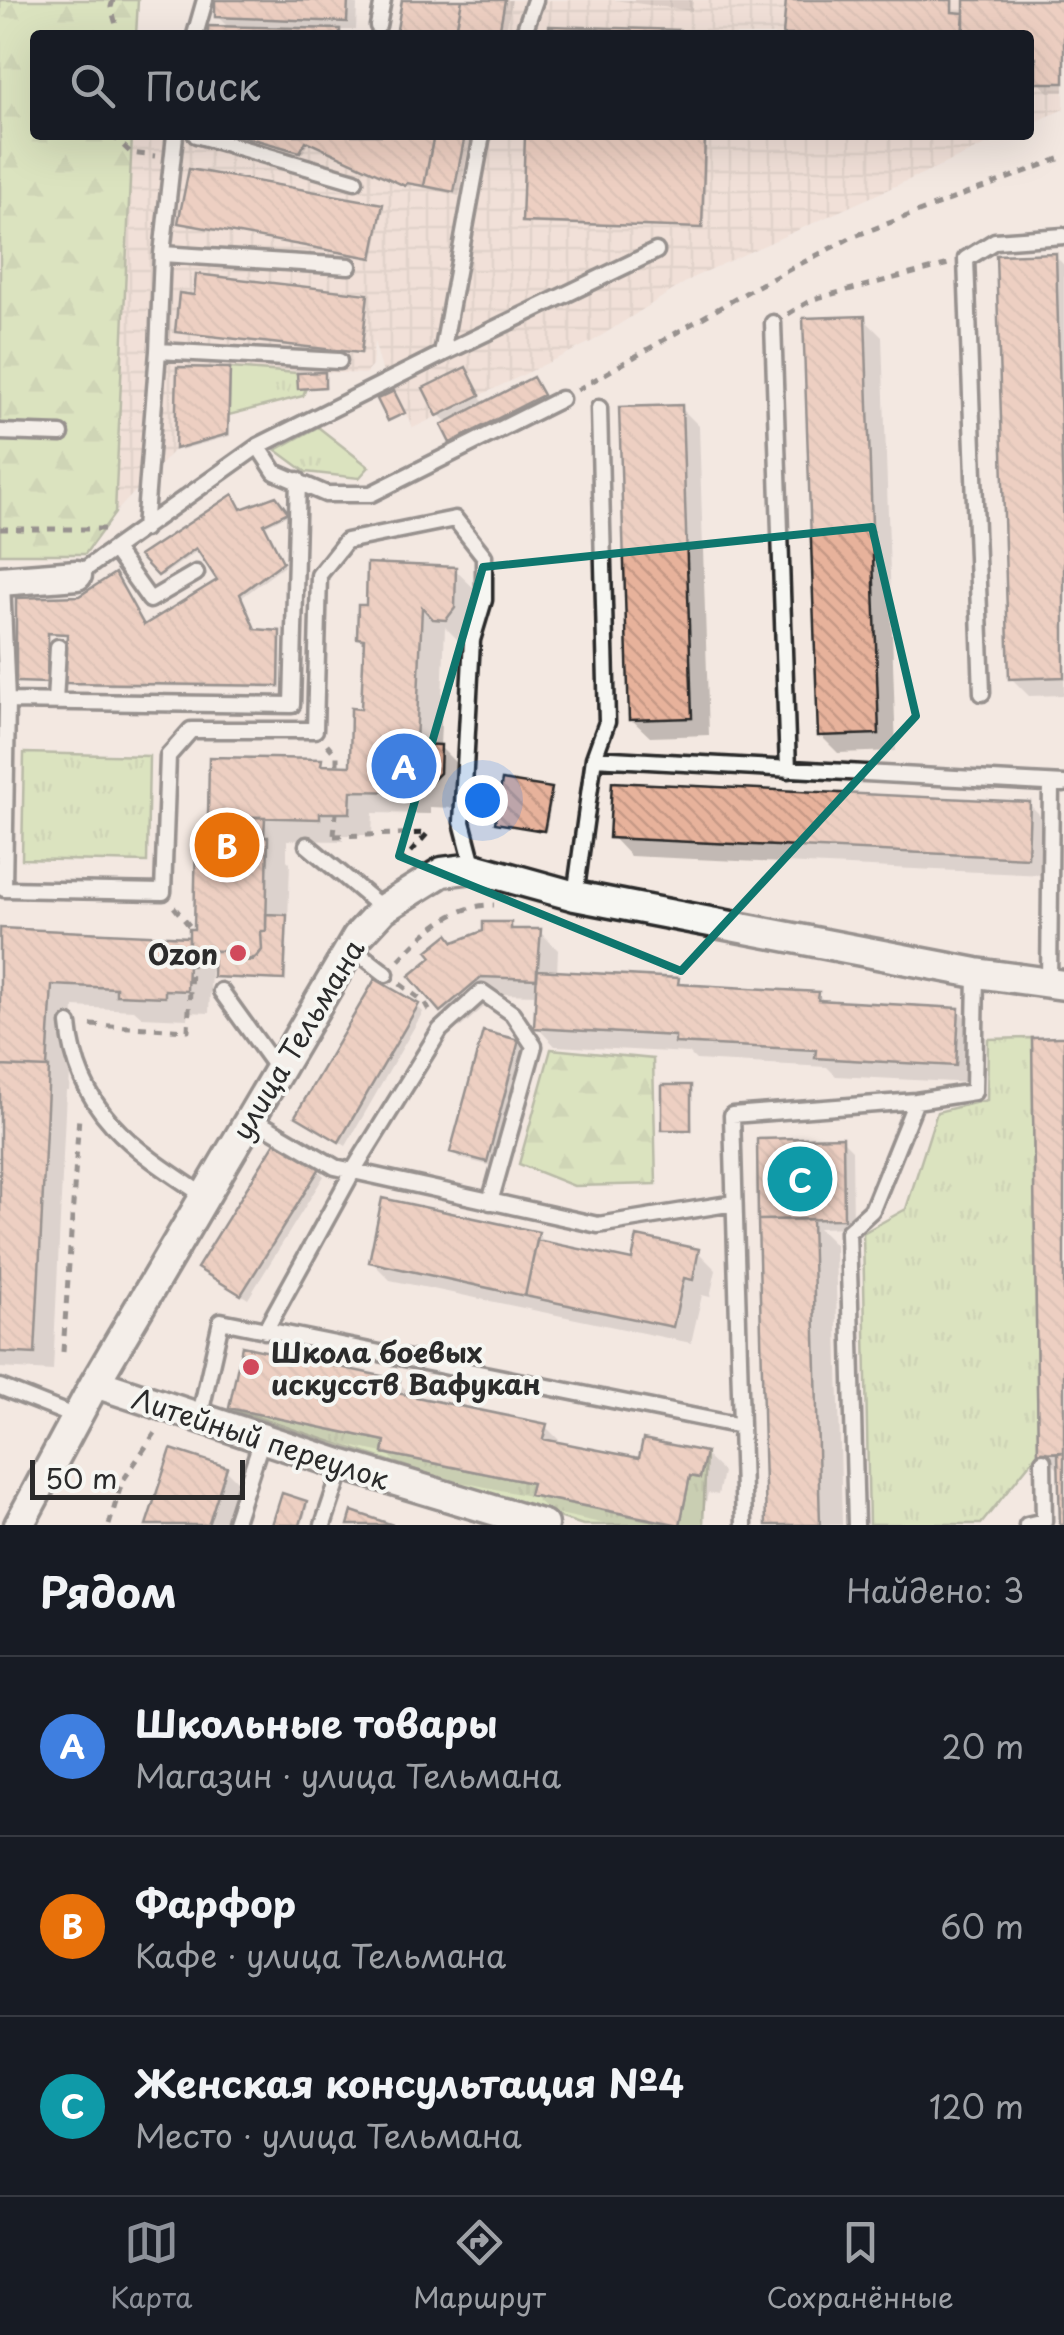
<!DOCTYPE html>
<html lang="ru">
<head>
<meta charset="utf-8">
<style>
	body { margin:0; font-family:"Playpen Sans",sans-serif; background:#242831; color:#f1f3f6 }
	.scale { position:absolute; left:30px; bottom:25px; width:215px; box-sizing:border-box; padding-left:10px; border:5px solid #2b2b2b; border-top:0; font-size:28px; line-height:35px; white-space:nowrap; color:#2b2b2b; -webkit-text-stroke:8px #f6f6f2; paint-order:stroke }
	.you { position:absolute; left:482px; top:800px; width:35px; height:35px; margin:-25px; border:8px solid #fff; border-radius:50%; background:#1a73e8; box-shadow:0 0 0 15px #1a73e833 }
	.badge { display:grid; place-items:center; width:65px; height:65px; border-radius:50%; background:#8c9099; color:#fff; font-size:32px; font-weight:700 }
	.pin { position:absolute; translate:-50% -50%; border:5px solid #fff; box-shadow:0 2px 10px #0006 }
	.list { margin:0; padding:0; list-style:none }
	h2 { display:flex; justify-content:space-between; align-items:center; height:130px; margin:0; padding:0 40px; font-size:42px }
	h2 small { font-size:32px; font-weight:400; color:#9ea1a6 }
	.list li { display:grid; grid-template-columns:65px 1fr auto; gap:30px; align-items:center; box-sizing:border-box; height:180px; padding:0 40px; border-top:2px solid #363941 }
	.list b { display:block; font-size:38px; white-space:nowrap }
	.list p { margin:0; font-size:32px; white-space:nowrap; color:#9ea1a6 }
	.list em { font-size:32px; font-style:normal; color:#9ea1a6 }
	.icon { flex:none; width:55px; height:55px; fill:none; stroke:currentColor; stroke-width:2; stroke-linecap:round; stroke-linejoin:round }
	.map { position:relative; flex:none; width:1064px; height:1525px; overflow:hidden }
	.search { position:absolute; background:#171b24; box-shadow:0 10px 40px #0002; left:30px; right:30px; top:30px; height:110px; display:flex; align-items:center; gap:25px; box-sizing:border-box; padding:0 35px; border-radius:10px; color:#9ea1a6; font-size:38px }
	.sheet { height:670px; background:#171b24 }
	nav { display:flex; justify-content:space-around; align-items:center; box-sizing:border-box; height:140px; border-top:2px solid #363941; background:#171b24; font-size:28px; color:#9ea1a6 }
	nav a { display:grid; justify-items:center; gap:5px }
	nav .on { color:#8c9099 }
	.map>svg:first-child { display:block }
</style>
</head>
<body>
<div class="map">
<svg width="1064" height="1525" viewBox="0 0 1064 1525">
	<defs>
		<pattern id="industrial-grid" width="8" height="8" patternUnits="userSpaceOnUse" patternTransform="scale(2.5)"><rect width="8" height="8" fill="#efd8cc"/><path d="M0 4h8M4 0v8" fill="none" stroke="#cdbaaf"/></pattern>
		<pattern id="grass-tufts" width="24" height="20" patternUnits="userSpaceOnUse" patternTransform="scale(2.5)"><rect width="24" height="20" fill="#bfdd96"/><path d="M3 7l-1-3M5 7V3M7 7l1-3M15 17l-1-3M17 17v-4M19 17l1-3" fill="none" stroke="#a4be81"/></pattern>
		<pattern id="forest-firs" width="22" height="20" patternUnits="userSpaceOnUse" patternTransform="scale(2.5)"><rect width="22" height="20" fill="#bfdd96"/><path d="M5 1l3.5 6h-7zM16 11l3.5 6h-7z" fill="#a4be81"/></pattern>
		<pattern id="building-back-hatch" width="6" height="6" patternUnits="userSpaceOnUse" patternTransform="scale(2.5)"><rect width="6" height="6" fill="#e7b29b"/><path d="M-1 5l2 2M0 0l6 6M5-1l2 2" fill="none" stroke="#c69986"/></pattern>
	</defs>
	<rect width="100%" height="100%" fill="#f3e8e1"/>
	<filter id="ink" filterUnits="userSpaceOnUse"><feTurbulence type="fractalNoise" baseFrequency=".01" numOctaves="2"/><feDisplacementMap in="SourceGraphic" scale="20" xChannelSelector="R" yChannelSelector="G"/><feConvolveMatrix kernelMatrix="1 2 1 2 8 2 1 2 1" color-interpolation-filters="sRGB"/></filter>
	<g filter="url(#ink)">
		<path fill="url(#industrial-grid)" d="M462,0H1064V109L1029,125V35H455Z
			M132,135H1008L694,277L593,341L413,428L405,413L388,421L377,399L394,390L385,381L374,341L372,366L365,374L231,368L228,434L175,449L115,513Z"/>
		<path fill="url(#grass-tufts)" stroke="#758460" stroke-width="2.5" d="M230,368L297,373L306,388L303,396L229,415Z
			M318,427L369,467L359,478L306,472L276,450Z
			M24,753L149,756L147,862L22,859Z
			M1032,1038L1038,1453L981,1524H869L863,1233L906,1209L937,1112L987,1100L988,1039Z
			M229,1408L385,1441L383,1453L532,1483L530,1495L674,1525H583Z
			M706,1452L703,1525H680L690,1476L700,1478Z"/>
		<path fill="url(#forest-firs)" stroke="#758460" stroke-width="2.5" d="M0,0H138L136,35H35V135H132L115,513L85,554H0Z
			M551,1049L653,1059L656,1184L574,1186L519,1164Z"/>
		<path fill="#0003" d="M218,0H352L357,5L356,30H337L342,35H211L230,29L217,16Z
			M405,0H512L505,35H398Z
			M614,0H693L692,11Z
			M788,0H954L953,15L966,16V0H1064V92H1048L1039,82V66H1029V35H786Z
			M237,135H412L435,142L436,135H471L459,196L410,184L408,187L309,141L303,153Z
			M527,135H707L704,229L527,224Z
			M381,206L384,209L374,259L180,222Z
			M1055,256L1064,265V695L1029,696L1011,678Z
			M367,296L369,298L363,354L178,331Z
			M864,319L882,337L896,751L838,753L820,735Z
			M465,370L485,405L533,380L547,402L458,448L452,442L449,424L439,415Z
			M229,371L230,436L180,450L178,448Z
			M324,374L327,388H301Z
			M681,408L699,426L709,735L650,737L631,719Z
			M275,499L288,515L265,526L284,566L241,598L256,631L282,636L281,688L70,685L69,635H50L48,684L18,681V600L144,627L220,581L200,549L162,576L143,557Z
			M455,570L479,593L470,642L459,641L445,627L440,747L464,771L463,797L452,808L430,807V814L373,813L372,835H343V841L287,840V860L290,863L286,981L218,978L211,971L209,1013L188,1012L187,1019L142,1017L134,1010L74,1007L69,1091H66L53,1371L0,1368V931L192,940L196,932L210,838L321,762L326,767L352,768L364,711L366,645L359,638Z
			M550,791L553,793L546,832L497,822Z
			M1029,804L1047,822L1045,875L630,856L612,837Z
			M510,925L517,931L540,932L558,950L557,974L678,980L685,987L818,994L826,1003L958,1010L976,1028L973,1083L836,1076L827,1067L696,1060L689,1053L555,1046L537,1027L539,995L499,994L460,1028L413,976L455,944Z
			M417,1006L423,1012L346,1146L298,1116Z
			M1064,1040V1525H1062L1059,1470L1041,1452Z
			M518,1042L524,1049L492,1166L459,1158L453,1151Z
			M690,1088L693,1131H667L665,1129Z
			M842,1140L852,1150L853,1227L818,1228L835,1245L842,1525H769L760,1219Z
			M318,1170L324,1176L248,1299L200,1268Z
			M537,1234L549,1245L634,1263L698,1252L716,1270L710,1297L702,1295L691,1343L390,1280L371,1261Z
			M398,1382L416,1399L545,1426L565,1446L641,1461L704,1454L723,1472L718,1495L708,1493L701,1525H610L550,1512L534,1497L403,1470L388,1454L250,1425L231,1407Z
			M226,1470L244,1488L232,1525H148Z
			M306,1503L308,1506L302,1525H275Z"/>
		<path fill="url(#building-back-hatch)" stroke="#2b2b2b" stroke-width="2.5" d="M215,0H348L347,22L215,17Z
			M402,0H462L455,35H396Z
			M462,0H505L499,33L457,26Z
			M786,0H952V12L964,13L962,35H783Z
			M964,0H1064V83H1036V58H1029V35H964Z
			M208,26L340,29V35H208Z
			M457,26L484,31L483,35H455Z
			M549,26L680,30V35H549Z
			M238,135H418L433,139L424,186L407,183L405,186L306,141L300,152Z
			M434,135H465L454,192L424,186Z
			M525,135H705L702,228L522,222Z
			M189,169L383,204L372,258L178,223Z
			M1056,253L1064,536V677L1009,679L996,255Z
			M196,274L368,294L361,353L175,332L179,293L194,295Z
			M865,316L879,734L818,736L803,318Z
			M177,367L230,368L228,434L175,449Z
			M466,367L480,395L437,416L423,388Z
			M325,372V387L298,389L297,373Z
			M533,377L543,395L450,443L441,425Z
			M394,391L405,413L388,421L377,399Z
			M682,405L692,718L629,720L619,407Z
			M233,494L241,509L276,496L288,512L264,524L283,562L240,594L255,629L280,631L279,686L65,683L67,634L48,633L47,683L16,682V598L79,596L115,573L144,625L217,580L196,548L158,576L139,556Z
			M367,563L456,567L455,608L446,620L433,619L422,607L416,744L441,745L440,773L428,785H408V792L351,791L350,813H320V819L208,816L209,757L322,759L321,765L350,766L351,708L361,709L364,639L357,638L358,605H366Z
			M502,780L552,788L544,831L495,823Z
			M612,782L1030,802L1028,858L609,838Z
			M208,816L265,817L264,837H268L266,931H261L262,950L252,961L232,960L227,951L189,950V929H194L196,836H208Z
			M266,914L287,915L284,980L213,977L214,951H227L232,960L241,962L257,957L262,950L261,931H266Z
			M483,922H511V929H541L537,979L481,977L440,1012L409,976L432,957L427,951L448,934L454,942L483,931Z
			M0,928L189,937L187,991L165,990V997L116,995V988L52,985L47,1068L0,1066Z
			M537,970L679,978L678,984L819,992L818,1000L959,1008L956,1066L815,1058L816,1050L675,1043V1036L534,1028Z
			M375,979L419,1004L339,1142L295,1116Z
			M483,1031L519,1040L487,1162L450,1152Z
			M1058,1037H1064V1452L1038,1453L1032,1038Z
			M0,1066L49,1068L35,1354L0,1352Z
			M662,1085H691V1130H662Z
			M843,1137L844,1219L758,1220L757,1139Z
			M276,1141L320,1168L241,1295L197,1268Z
			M382,1198L539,1232L525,1296L369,1262Z
			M812,1219L820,1525H766L758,1220Z
			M637,1236L699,1249L693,1280L684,1278L673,1327L525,1296L537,1240L632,1260Z
			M242,1346L400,1380L397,1393L547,1424L543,1439L639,1458L643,1439L706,1452L700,1478L690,1476L680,1525L529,1495L532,1483L383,1453L385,1441L229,1408Z
			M171,1449L227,1467L208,1525H146Z
			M1064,1452V1525H1060L1058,1453Z
			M282,1493L307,1501L300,1525H272Z
			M352,1511L393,1525H348Z"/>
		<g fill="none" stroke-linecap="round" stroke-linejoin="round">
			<defs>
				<path id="service" d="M378,26L383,0
					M195,35L205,0
					M523,35L535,0
					M196,135L355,181
					M482,135L442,354L656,251
					M162,254L175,135
					M773,323L788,770
					M158,351L162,254L349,266
					M0,432L61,434
					M258,446L275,472L326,494H371L561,399
					M144,529L158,351L339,361
					M115,551L150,600L196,573
					M77,575L258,446L442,354
					M2,581L7,701L4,889L163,892L168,756L191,730H315L319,575L346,541L455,519L484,556V600L472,640L462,822L474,868
					M982,693L966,259L995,241L1064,236
					M7,701L292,705L298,480
					M55,702L58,647
					M594,758L607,722L599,408
					M307,845L383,909
					M575,896L594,758L1064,784
					M351,947L386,974
					M1049,983L1051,784
					M221,991L278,1070
					M69,1024C77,1113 135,1150 203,1195
					M250,1117L335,1167L598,1225L734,1203
					M265,1331L353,1171L440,1030L482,992L512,1013L534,1046L490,1202
					M0,1387L76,1417
					M199,1419L221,1321L741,1426L744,1525
					M741,1426L732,1115L916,1101L974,1092L976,973
					M234,1525L262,1439
					M323,1525L343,1465
					M856,1525L848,1232L872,1210L916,1101
					M1027,1525L1044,1521L1043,1461"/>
				<path id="minor" d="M0,581L77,575
					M95,1383L343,1465L543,1525
					M19,1525L95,1383L357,937L383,909L442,872L474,868L575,896L976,973L1064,985"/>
			</defs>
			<use href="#service" stroke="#2b2b2b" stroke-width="21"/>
			<use href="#minor" stroke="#2b2b2b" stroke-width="35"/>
			<path stroke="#2b2b2b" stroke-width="5" stroke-dasharray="8 8" stroke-linecap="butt" d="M113,0L111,7L119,35
				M112,135L131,153L155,156
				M788,314L813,299L949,264
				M577,390L754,288L852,237L1064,157
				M0,529H107
				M327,744L337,756V765
				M334,835L336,813
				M334,836L428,833L402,862
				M174,907L192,929
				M399,960C425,932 455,904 494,905
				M400,984L425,1003L431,1014
				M91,1025L188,1030L192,950
				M63,1352L79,1116
				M109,1525L122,1482L155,1433"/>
			<use href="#service" stroke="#f6f6f2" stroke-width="14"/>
			<use href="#minor" stroke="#f6f6f2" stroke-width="28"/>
		</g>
	</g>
	<path d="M0 0H1064V1525H0ZM872,527L916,716L681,971L399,856L483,567Z" fill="#f3e8e1" fill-opacity=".55" fill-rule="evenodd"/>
	<path fill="none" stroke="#0f766e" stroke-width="8" stroke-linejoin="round" d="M872,527L916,716L681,971L399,856L483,567Z"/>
	<g fill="#d1495b" stroke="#f6f6f2" stroke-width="4">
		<circle cx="238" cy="953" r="10"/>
		<circle cx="251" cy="1367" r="10"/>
	</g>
	<g text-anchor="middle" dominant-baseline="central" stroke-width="8" stroke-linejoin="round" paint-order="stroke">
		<g font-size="28" font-weight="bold" fill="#2b2b2b" stroke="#f6f6f2" text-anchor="end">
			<text x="218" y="953">Ozon</text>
			<text x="271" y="1351" text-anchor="start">Школа боевых<tspan x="271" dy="32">искусств Вафукан</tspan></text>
		</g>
		<g font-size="28" fill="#2b2b2b" stroke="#f6f6f2">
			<text transform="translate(297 1039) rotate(-59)">улица Тельмана</text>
			<text transform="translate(261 1438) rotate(18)">Литейный переулок</text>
		</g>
	</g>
</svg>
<div class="scale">50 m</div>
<div class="you"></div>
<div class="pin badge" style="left:404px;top:766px;background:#3f7fe0">A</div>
<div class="pin badge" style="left:227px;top:845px;background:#e8710a">B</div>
<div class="pin badge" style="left:800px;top:1179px;background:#0f9aa8">C</div>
<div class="search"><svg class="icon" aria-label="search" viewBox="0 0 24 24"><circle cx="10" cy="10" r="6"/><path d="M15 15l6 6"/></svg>Поиск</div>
</div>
<section class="sheet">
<h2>Рядом<small>Найдено: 3</small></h2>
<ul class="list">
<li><span class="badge" style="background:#3f7fe0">A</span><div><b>Школьные товары</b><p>Магазин · улица Тельмана</p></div><em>20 m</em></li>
<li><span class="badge" style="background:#e8710a">B</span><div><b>Фарфор</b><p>Кафе · улица Тельмана</p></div><em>60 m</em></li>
<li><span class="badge" style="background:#0f9aa8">C</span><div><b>Женская консультация №4</b><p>Место · улица Тельмана</p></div><em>120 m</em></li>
</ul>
</section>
<nav>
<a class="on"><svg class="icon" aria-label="map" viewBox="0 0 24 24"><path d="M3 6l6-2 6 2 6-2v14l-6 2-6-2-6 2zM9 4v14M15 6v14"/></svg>Карта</a>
<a><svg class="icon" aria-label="directions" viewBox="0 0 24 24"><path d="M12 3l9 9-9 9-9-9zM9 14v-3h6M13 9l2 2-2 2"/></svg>Маршрут</a>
<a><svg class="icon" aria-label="saved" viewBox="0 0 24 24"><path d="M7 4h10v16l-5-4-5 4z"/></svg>Сохранённые</a>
</nav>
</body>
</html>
